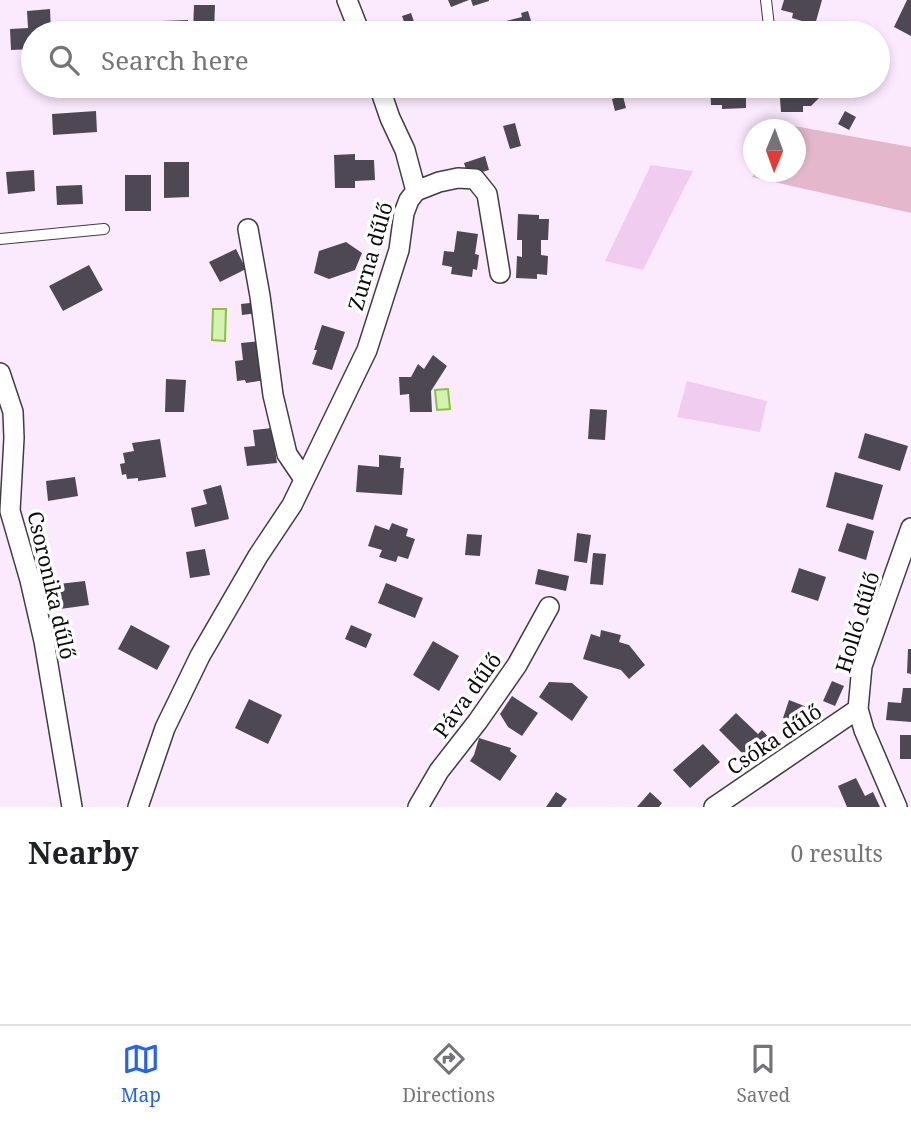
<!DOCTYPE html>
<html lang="en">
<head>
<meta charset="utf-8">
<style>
	body { margin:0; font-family:"Noto Serif",serif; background:#f6f6f6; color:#202124 }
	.compass { position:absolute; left:743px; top:119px; width:63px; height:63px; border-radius:50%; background:#fff; box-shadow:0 4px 10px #0003; rotate:181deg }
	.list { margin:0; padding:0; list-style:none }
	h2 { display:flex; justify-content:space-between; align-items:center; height:91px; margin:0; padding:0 28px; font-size:30px }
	h2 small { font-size:23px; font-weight:400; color:#757577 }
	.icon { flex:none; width:38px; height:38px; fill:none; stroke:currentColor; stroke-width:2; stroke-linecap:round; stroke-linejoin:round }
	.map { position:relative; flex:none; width:911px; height:807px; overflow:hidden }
	.search { position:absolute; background:#fff; box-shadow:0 4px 10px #0003; left:21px; right:21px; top:21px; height:77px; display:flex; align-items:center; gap:18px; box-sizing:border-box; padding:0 24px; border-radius:38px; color:#757577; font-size:26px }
	.sheet { height:217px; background:#fff }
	nav { display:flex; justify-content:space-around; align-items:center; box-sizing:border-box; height:98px; border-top:2px solid #e0e0e0; background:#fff; font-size:19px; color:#757577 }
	nav a { display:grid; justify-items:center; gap:4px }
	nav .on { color:#2563eb }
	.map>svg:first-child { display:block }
</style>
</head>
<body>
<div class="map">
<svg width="911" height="807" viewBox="0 0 911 807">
	<rect width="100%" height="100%" fill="#fbeafe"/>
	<path fill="#f0ccf1" d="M651,165L693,171L643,270L605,261Z
		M687,381L767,401L760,432L677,417Z"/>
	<path fill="#e5b7cc" d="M783,124L911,147V213L752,177L755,172H796V130L779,129Z"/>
	<path fill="#d6f1b3" stroke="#87c33f" stroke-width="2" d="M213,309H226L225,341L212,340Z
		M448,389L450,409L437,410L435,390Z"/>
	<path fill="#4d4853" d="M448,0H469L451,7Z
		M471,0H489V1L473,6Z
		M784,0H822L815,25L792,18L793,13L781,10Z
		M907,0H911V36L894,27Z
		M194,5H215L214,32H193Z
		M50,9L51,33H33V49L11,50L10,29L28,28L27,11Z
		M528,11L532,24L505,32L502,22L522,17L521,13Z
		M411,13L418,33H408L402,16Z
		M188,20V33H161V21Z
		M112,86H132V91H112Z
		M710,86H746V108L722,109V105H711Z
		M779,86H822L819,98L811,106H803V112H781Z
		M623,96L626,108L615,111L612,99Z
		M96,111L97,132L53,135L52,114Z
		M845,111L856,117L849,130L838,124Z
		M515,123L521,146L510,149L503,126Z
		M355,154V160H374L375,180L355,181V188H335L334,155Z
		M485,156L489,170L468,176L464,163Z
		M164,162H189V197L164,198Z
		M34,170L35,191L8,194L6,172Z
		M125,175H151V211H125Z
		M82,185L83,204L57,205L56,186Z
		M518,214L539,215V219H549L548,240H541V255L548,256L547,275L537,274V279L516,278L517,256L522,257V240H517Z
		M457,231L478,234L475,254L479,255L477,270L473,269L472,277L451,274L452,267L442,265L444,251L454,252Z
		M346,242L362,253L355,270L329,279L314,273L319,251Z
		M236,249L246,269L220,282L209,262Z
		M89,265L103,290L63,311L49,286Z
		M257,302L258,313L242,315L241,304Z
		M322,325L345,332L332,370L312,364L317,350H314Z
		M261,341L266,380L246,383L245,380L237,381L235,361L243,360L241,343Z
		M433,355L447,366L431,391L432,412H410L409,394L400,395L399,377H411L418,364L424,369Z
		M166,379L186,380L184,412H165Z
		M590,409L607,410L605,440L588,439Z
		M272,428L277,463L247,466L244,447L255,446L253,430Z
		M865,433L908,446L900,471L858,458Z
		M160,439L166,477L138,481V478L127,479L126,474L122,475L120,464L125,463L123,453L134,451L132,443Z
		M379,455L401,457L400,468H404L402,495L356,492L358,465L379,467Z
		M835,472L883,485L873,520L826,507Z
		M75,477L78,496L48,501L46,481Z
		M221,485L229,519L195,527L191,508L207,504L203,490Z
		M392,523L408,529L406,536L415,539L408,559L398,556L396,562L379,557L382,550L368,546L375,525L389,530Z
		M847,523L874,531L866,560L838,551Z
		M577,533L591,535L587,563L574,561Z
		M467,534L482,535L480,556L465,555Z
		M205,549L210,575L190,578L186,552Z
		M593,553L606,554L603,585L590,584Z
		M799,568L826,577L818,601L791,592Z
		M538,569L569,576L566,591L535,584Z
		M85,581L89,605L53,610L50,585Z
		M386,583L423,598L415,618L378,603Z
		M131,625L170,646L157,670L118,649Z
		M351,625L372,634L366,648L345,639Z
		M601,630L621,635L619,642L629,645L645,665L629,679L621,670L583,659L591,634L600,637Z
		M433,641L459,656L439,691L413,675Z
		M908,649H911V674L907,673Z
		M832,681L844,686L835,706L823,701Z
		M549,682L572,683L588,697L572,721L539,697Z
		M903,688H911V722L886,720L888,702L901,703Z
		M512,696L538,713L522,736L508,727L500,714Z
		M249,699L282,715L268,744L235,728Z
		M789,700L812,709L805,727L783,718Z
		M736,713L758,734L762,730L773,742L752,763L719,730Z
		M900,735H911V759H900Z
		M479,738L511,748L510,751L517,756L500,781L470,761L474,755Z
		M703,744L720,762L690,788L673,770Z
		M856,778L865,796L873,792L880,807H847L838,786Z
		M556,792L567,799L561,807H546Z
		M650,792L662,803L659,807H637Z"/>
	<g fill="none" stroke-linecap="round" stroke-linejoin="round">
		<defs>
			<path id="service" d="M766,0L769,26
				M0,239L104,229"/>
			<path id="minor" d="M347,0L360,33
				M379,86L390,118L405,150L416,191
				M248,229L260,296L273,395L287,454L304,479
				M0,373L13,412L14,438L10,511L30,580L44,641L72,807
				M138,807L165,728L200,656L258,556L292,505L367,350L399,250L404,213L409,200L416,191L439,182L458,178L475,179L487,194L500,273
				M418,807L439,771L478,721L517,665L549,607
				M714,807L858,709
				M897,807L864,730L858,709L862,666L911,528"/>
		</defs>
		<use href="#service" stroke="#3e3e3e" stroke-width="12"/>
		<use href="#minor" stroke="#3e3e3e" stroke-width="22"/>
		<use href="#service" stroke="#fff" stroke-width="10"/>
		<use href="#minor" stroke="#fff" stroke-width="19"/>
	</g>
	<g text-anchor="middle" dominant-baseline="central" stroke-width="7" stroke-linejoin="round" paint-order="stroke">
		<g font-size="21" fill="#0b0b0b" stroke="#fff">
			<text transform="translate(370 256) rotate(-74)">Zurna dűlő</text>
			<text transform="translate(52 585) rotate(77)">Csoronika dűlő</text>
			<text transform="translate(857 622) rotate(-73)">Holló dűlő</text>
			<text transform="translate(467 695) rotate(-54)">Páva dűlő</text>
			<text transform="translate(774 739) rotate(-34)">Csóka dűlő</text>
		</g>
	</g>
</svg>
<svg class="compass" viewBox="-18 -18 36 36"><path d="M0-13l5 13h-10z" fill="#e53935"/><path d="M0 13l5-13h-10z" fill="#757577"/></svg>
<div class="search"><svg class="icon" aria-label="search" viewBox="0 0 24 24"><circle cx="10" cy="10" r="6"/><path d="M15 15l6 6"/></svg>Search here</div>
</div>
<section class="sheet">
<h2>Nearby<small>0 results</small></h2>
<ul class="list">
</ul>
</section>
<nav>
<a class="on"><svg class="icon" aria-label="map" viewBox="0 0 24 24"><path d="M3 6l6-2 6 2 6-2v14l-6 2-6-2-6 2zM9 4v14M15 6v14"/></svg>Map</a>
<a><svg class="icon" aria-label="directions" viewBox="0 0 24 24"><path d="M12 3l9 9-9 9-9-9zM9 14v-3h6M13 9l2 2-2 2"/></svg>Directions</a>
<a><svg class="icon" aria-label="saved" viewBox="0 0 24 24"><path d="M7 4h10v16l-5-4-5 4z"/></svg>Saved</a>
</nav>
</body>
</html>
